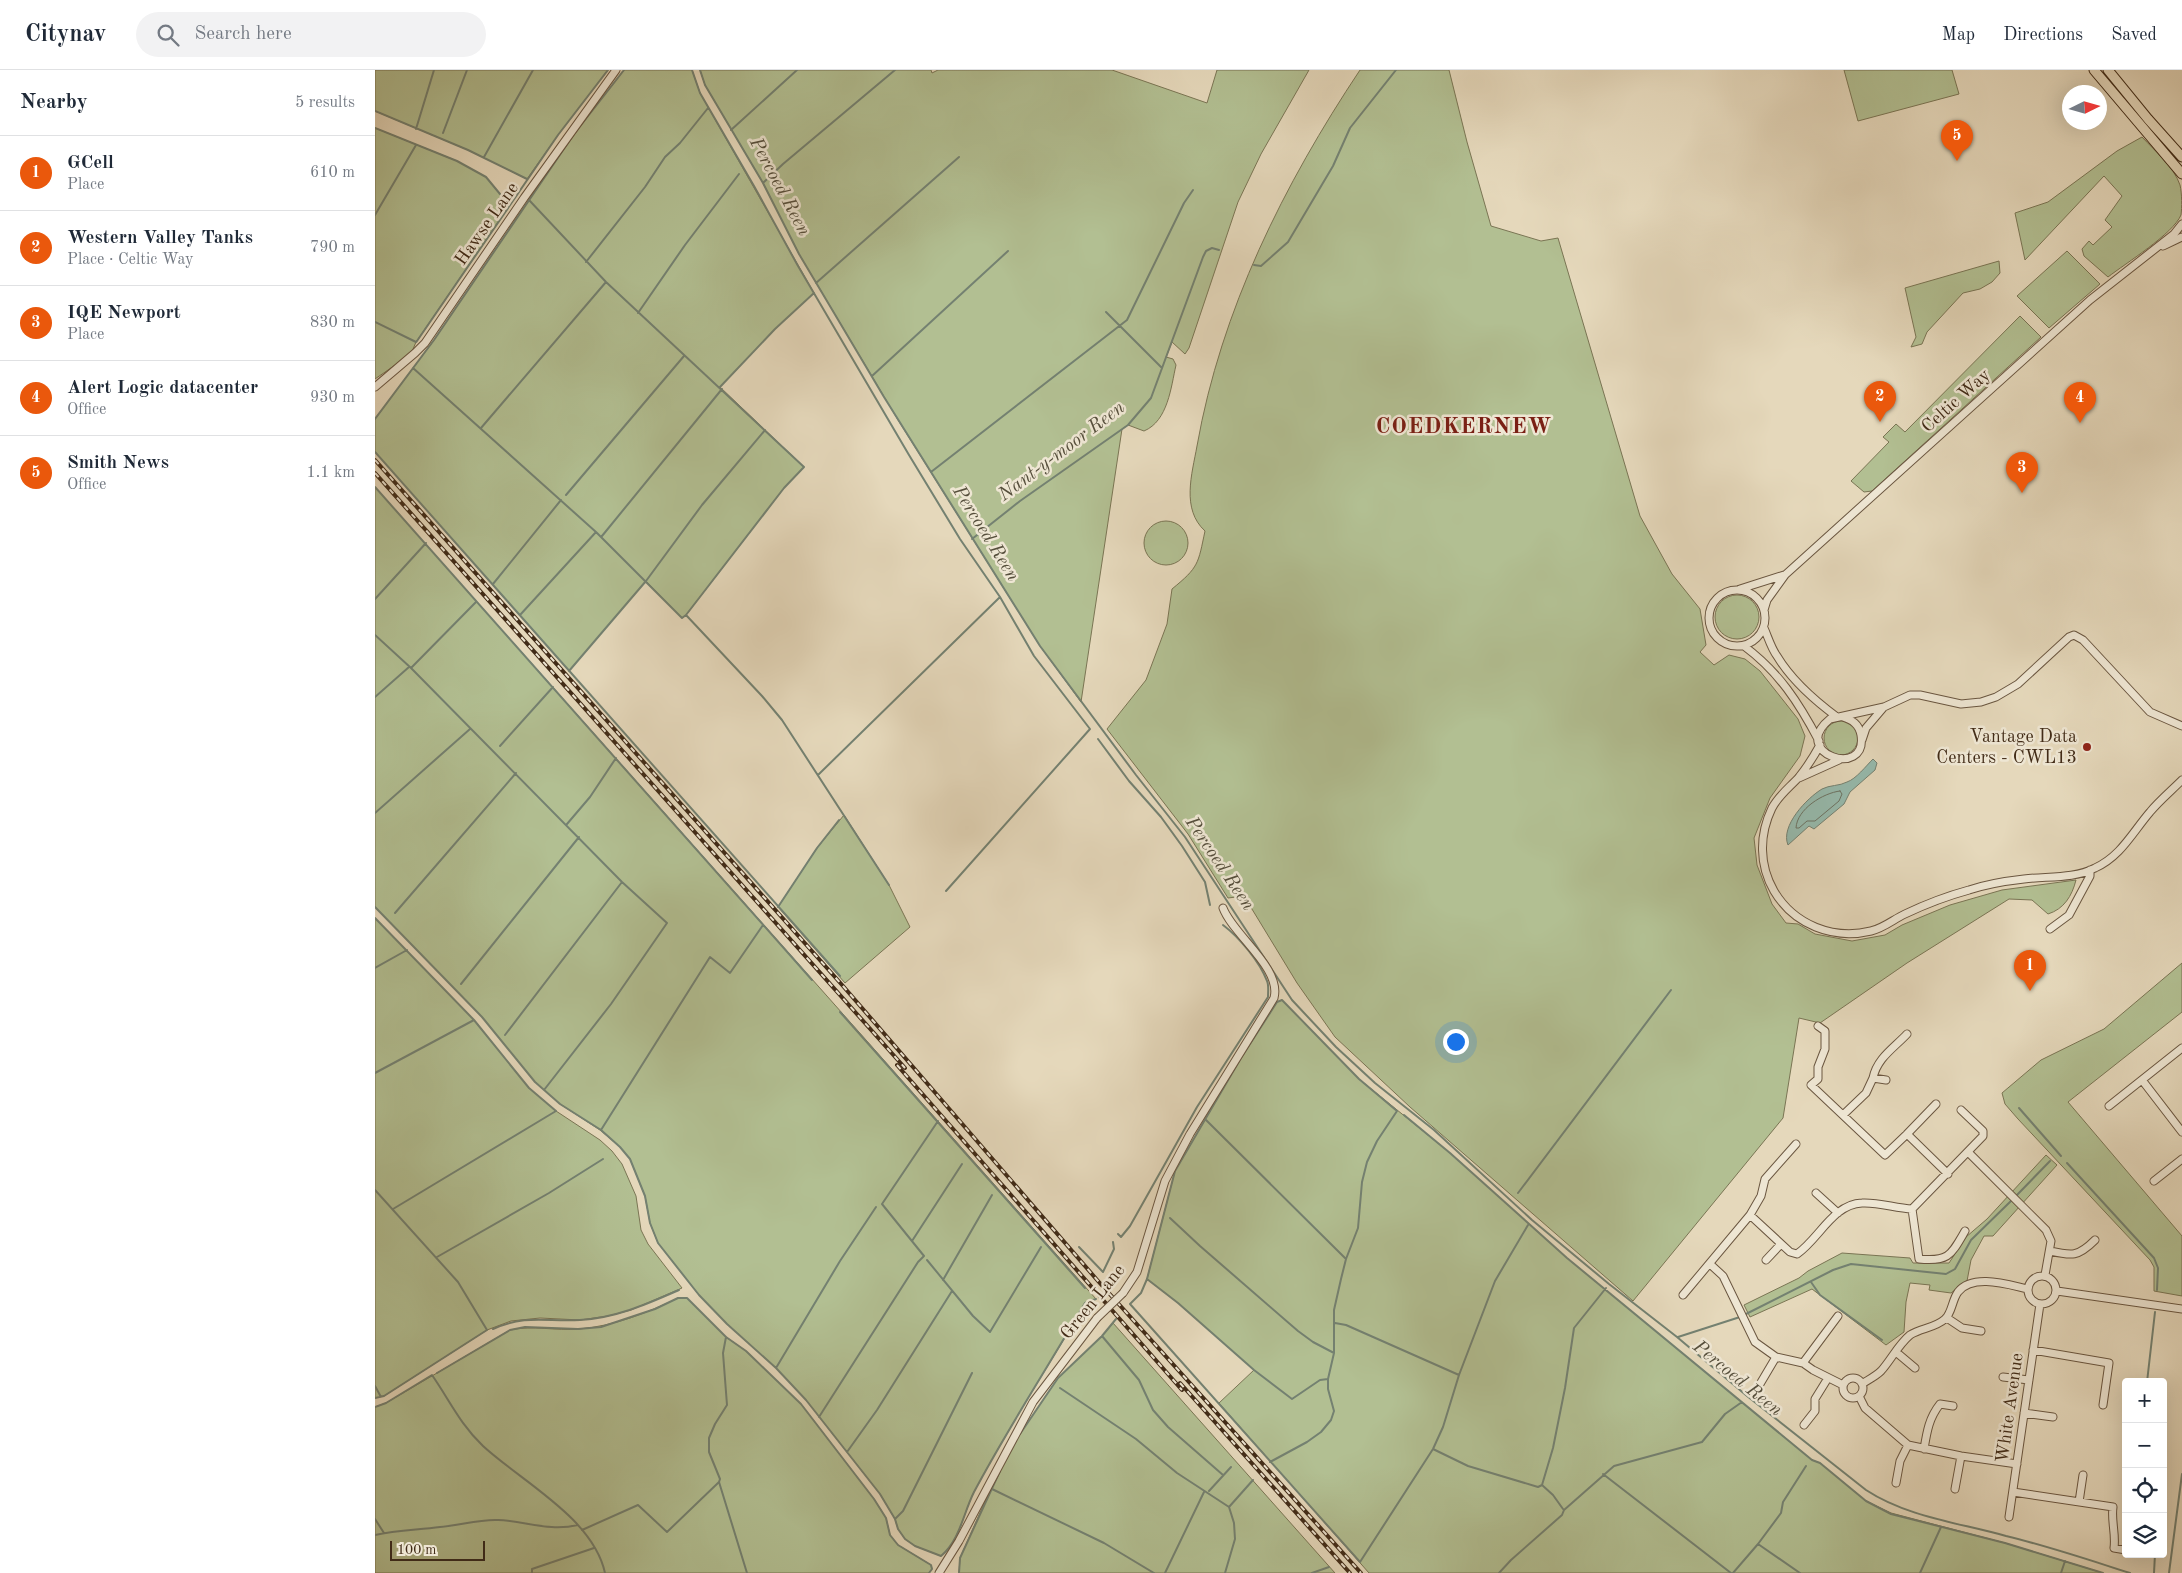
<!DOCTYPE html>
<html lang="en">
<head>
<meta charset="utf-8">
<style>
	body { margin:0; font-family:"Old Standard TT",serif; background:#f2f2f3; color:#1f2937 }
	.controls { position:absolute; right:15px; bottom:15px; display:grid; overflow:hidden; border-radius:5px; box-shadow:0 5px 20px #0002 }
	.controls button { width:45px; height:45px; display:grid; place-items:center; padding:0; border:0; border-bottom:1px solid #e0e1e3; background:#fff; color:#1f2937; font:25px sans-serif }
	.compass { position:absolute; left:1687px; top:15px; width:45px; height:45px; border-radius:50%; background:#fff; box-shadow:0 5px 20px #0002; rotate:85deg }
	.scale { position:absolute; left:15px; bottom:12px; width:95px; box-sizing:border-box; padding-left:5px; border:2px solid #412b17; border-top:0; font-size:14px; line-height:18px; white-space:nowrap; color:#412b17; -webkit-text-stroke:4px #eee6d3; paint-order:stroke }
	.you { position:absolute; left:1080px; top:971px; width:18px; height:18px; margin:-12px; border:4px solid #fff; border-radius:50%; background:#1a73e8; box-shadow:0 0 0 8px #1a73e833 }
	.badge { display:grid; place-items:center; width:32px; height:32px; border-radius:50%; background:#ea580c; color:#fff; font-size:16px; font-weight:700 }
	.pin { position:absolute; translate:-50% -41px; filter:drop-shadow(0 1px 2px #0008) }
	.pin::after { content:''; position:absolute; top:26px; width:18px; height:15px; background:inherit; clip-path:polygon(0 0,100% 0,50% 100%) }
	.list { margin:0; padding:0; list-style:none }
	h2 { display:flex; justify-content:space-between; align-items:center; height:65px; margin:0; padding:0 20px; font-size:21px }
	h2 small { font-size:16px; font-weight:400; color:#747a83 }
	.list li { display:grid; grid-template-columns:32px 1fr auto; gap:15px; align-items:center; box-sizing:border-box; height:75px; padding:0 20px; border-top:1px solid #e0e1e3 }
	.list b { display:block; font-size:19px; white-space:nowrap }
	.list p { margin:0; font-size:16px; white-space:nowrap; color:#747a83 }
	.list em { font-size:16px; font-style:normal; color:#747a83 }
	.icon { flex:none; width:28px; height:28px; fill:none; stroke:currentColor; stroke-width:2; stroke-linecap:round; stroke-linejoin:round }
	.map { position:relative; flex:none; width:1807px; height:1503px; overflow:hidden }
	header { display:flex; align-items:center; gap:30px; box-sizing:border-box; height:70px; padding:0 25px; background:#fff; border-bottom:1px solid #e0e1e3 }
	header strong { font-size:24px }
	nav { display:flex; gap:28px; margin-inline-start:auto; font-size:18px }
	.search { width:350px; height:45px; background:#f2f2f3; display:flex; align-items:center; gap:12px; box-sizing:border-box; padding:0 18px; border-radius:28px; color:#747a83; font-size:19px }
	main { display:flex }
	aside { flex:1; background:#fff }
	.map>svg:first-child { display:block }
</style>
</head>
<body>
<header>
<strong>Citynav</strong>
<div class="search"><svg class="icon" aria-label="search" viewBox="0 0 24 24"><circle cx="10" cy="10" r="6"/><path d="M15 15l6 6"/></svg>Search here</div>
<nav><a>Map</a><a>Directions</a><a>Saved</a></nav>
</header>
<main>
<aside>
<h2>Nearby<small>5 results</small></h2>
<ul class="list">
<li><span class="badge">1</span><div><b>GCell</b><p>Place</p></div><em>610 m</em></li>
<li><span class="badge">2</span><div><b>Western Valley Tanks</b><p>Place · Celtic Way</p></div><em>790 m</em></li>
<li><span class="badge">3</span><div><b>IQE Newport</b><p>Place</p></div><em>830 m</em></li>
<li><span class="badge">4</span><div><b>Alert Logic datacenter</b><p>Office</p></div><em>930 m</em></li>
<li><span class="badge">5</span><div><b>Smith News</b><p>Office</p></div><em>1.1 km</em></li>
</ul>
</aside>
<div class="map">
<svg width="1807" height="1503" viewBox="0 0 1807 1503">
	<rect width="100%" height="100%" fill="#e5d8bb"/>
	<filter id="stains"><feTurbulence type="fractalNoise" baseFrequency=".004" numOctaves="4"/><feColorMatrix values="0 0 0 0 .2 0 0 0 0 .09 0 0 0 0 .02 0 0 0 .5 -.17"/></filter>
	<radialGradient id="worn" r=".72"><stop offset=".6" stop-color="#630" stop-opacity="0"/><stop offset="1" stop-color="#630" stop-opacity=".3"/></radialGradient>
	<path fill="#b2bf92" stroke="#7a7554" d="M0,0H233L183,65L152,109L93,80L0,41Z
		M249,0H317L325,23L439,223L400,259L345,317L429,397L409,418L311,545L307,548L271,511L194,601L0,382V349L59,270L199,64Z
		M325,0H556L557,3L563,0H737L832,33L842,0H934L886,84L863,132L814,278L810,284L797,272L791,287L798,289L801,295C796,317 793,351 769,361L753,355L747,359L706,632L665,576L523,350L424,184L388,113L330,15Z
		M985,0H1074L1092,72L1116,156L1166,171L1183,168L1265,446L1297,504L1325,539L1331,575L1325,582L1339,595L1354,585L1370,589L1385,601L1423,649L1430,666L1425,686L1395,728L1379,768L1382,795L1397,834L1411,853L1423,854L1440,864L1477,871L1510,865L1527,855L1575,835L1627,820L1701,810C1697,826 1689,839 1673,844L1657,830L1634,829L1532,893L1445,953L1424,948L1408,1048L1258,1231L1035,1037L960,967L922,913L869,826L853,828L813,764L732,659L771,610L792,554L797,519C824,497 823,494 830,461C806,439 817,404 822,376C846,240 909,114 985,0Z
		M1469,0H1577L1584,24L1483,51Z
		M0,58L82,91L111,107L125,124L133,138L41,272L36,284L0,309Z
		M1767,67C1780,81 1799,97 1805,115C1807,123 1807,138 1806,145C1798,164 1751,193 1733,207L1709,186L1707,179L1714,171L1718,175L1737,157L1730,150L1747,126L1729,106L1650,190L1640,143L1673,132L1742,81Z
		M1692,181L1725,214L1674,258L1642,226Z
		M1624,191L1625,203L1617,212L1605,219L1588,223L1552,262L1547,274L1536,277L1541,267L1530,218Z
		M1645,246L1666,267L1497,421L1489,422L1476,411L1514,372L1508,367L1521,354L1530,362Z
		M0,417L721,1229L710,1234C673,1297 633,1358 599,1422C588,1444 585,1470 566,1486L540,1476L530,1469L523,1459L520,1449L505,1424L431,1330L401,1298L352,1254L324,1225L283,1173L275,1153L270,1126L255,1089L245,1077L225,1060L185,1034L160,1012L107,947L0,837Z
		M769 473a22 22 0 1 1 44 0a22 22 0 1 1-44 0Z
		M1340 547a22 22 0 1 1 44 0a22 22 0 1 1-44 0Z
		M1449 668a17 17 0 1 1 34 0a17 17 0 1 1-34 0Z
		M469,745L514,815L535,857L470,913L403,837L442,778Z
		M0,848L99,950L154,1018L181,1041L225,1070L237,1081L247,1094L261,1126L266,1160L273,1174L307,1218L256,1240L233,1246L205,1250L165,1248L136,1251L112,1260L9,1326L0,1328Z
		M1807,893V942L1693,1032L1807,1166V1226L1779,1221V1197L1775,1190L1643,1049L1630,1034L1627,1023L1666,990L1729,959Z
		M907,930L984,1009L1075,1083L1192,1188L1437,1390L1445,1393L1491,1431L1516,1443L1630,1473L1728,1503H994L844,1333L879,1300L803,1233L772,1209L800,1101L866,988L902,932Z
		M1671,1085L1682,1095L1618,1166H1609L1596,1190L1592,1211L1576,1223L1554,1220L1555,1215L1535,1213L1531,1232L1529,1262L1511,1275L1437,1219L1375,1247L1369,1235L1424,1208L1433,1201L1467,1183L1535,1188L1538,1193H1574L1591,1167L1612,1149Z
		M303,1228H312L351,1267L371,1281L426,1334L499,1429L511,1448L515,1465L523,1475L556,1495L557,1499L554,1503H0V1337L11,1333L135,1260C158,1255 180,1261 204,1259C239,1256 272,1243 303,1228Z
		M738,1253L960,1503H584L585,1488L616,1418L642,1368L683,1308L727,1266Z"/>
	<path fill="#96baad" stroke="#748171" d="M1498,689L1502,693L1500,700L1475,722L1469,734L1439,759L1434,756L1413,775C1405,756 1432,728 1447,719C1454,715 1465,716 1472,712C1481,709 1491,696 1498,689Z"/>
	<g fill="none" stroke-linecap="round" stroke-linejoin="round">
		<path stroke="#6c7262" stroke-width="1" d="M1465,721L1467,724L1464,731L1440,751H1432L1424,758H1421C1422,739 1448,723 1465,721Z"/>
		<path stroke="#748171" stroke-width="2" d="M317,0L325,23L379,116L423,196L534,385L585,469L625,527L659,586L715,659L571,821
			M325,0L330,15L388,113L424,184L509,327L665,576L761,705L810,767L917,930L961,977L1000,1013L1059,1060L1157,1150L1234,1214L1302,1267L1372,1326L1491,1420C1532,1447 1585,1453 1631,1466C1673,1476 1714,1490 1755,1503
			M0,41L93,80L152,109
			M0,58L82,91L111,107L125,124
			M41,59L59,0
			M356,60L422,0
			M68,63L92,0
			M109,87L158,0
			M389,112L408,94L520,0
			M154,130L231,212L429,397L409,418L311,545
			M0,145L41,75
			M211,192L270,117L290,87L305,73L333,38
			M879,195L886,196L913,172L958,96L975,58L1021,0
			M441,213L584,87
			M731,242L787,298
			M263,243L310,175L364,104
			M0,252L41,272L42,271L183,65L233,0
			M38,298L221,462L307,548L311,545L387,626L407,650L514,815
			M497,306L633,181
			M345,317L400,259L439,223
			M0,349L59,270L199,64L249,0
			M106,358L231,212
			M0,382L465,906
			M556,402L752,250L809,133L818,120
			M0,417L437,910
			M191,425L309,286
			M227,466L347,319
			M597,469L645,431L753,355L776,328L828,187L831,181L837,178L844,180
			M118,514L186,430
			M0,529L51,473
			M145,545L221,462
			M0,565L36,598L247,812L292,853L236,934L169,1020
			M36,598L101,532
			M194,601L271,511L327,435L390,360
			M0,627L34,597
			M723,669L754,711L786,747L807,776L830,812L835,835
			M125,676L178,617
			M443,705L625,527
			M0,743L95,659
			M192,754L215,727L241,688
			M0,837L107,947L160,1012L185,1034L226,1060L245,1077L255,1089L270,1126L275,1153L283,1173L324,1225L352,1254L401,1298L431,1330L505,1424L520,1449L523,1459L530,1469L540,1476L566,1486C585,1470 588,1444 599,1422C633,1358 673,1297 710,1233L721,1229
			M403,837L442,778L464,750
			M20,843L141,703
			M0,848L99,950L154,1018L181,1041L18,1139
			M0,898L32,880
			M86,914L204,767
			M465,942L710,1218
			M130,965L247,812
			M0,1003L99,950
			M1644,1038L1686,1086
			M1029,1045L1075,1083L1192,1188L1437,1390L1445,1393L1491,1431L1516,1444L1630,1473L1728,1503
			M830,1049L970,1188
			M226,1060L335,887L355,903L388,855
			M1692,1093L1779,1188L1783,1198L1782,1220
			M0,1120L83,1212L112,1260L9,1326L0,1328
			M1143,1123L1296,920
			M1640,1127L1675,1091
			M795,1148L825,1176L923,1261L938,1272L959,1283
			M743,1164L746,1167L755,1156L822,1037L893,927C893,922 894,915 892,911C885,892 864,867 848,855
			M537,1171L587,1094
			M704,1177L728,1202L739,1179L738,1172
			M62,1187L174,1123L228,1089
			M552,1190L598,1246L615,1262L666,1177
			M772,1209L803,1233L879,1300L917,1329L945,1310L953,1309
			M568,1210L617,1125
			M1436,1212L1445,1225L1507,1270
			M1369,1245L1458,1200L1476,1194L1571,1204L1580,1199L1596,1170L1637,1130
			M960,1253L971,1255L1084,1305
			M118,1259C152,1244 171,1252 205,1250C241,1248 272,1234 304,1220
			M727,1266L764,1310L778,1340L793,1357L848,1405
			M1303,1267L1365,1247
			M401,1298L465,1191L501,1137
			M62,1303L135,1260L150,1257L203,1259L226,1257L280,1239L303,1228H312L351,1267L371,1281L426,1334L499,1429L511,1448L515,1465L523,1475L556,1495L557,1499L554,1503
			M1772,1312L1780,1242
			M0,1316L6,1327
			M685,1318L761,1369L802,1403L854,1437L859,1453L860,1469L850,1503
			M0,1337L11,1333L57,1305C75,1331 85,1354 108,1376C147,1412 218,1448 230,1503
			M444,1347L543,1192L549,1186L507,1134L563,1051
			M645,1364L683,1308L727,1266L741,1249
			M1058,1379L1093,1396L1163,1417L1167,1415L1178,1378L1190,1318L1199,1258L1231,1218
			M472,1382L502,1340L577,1221
			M895,1392L932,1372L946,1362L956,1350L959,1341L953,1319V1309L959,1283V1240L966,1209L971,1189L983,1158L987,1112L992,1092L1002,1071L1022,1041L984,1009L907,930L902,932L866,988L800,1101L772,1209L766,1223L755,1234L985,1492L1058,1379L1068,1357L1084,1305L1120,1211L1153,1155
			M1228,1404L1356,1503
			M344,1412L372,1503
			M1167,1415L1178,1425L1188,1439
			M617,1419L729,1473L779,1503
			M834,1421L856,1397
			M854,1437L878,1410
			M0,1449L9,1463
			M520,1449L528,1441L597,1303
			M207,1460L263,1435L292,1462L344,1412L345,1409L334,1382V1368L340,1354L352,1335L348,1283L351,1267
			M0,1465C22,1460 43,1460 65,1457C84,1456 103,1449 123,1450C151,1451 174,1462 203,1455
			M1383,1474L1425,1503
			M157,1503V1499L219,1478
			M584,1503L585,1488L625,1401
			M790,1503L829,1422
			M937,1503L954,1497
			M1124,1503L1136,1490L1187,1445L1189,1440L1239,1396L1327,1372L1350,1344L1367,1332
			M1358,1503L1383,1474L1406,1443L1408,1432L1431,1396
			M1545,1503L1566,1457
			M1686,1503L1690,1491
			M1779,1503L1780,1484
			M1794,1503L1807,1404"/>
		<defs>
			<path id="minor" d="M1788,176L1807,167
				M0,317L40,283L50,273L149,128L241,0
				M1365,519L1409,505
				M1334 548a28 28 0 1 1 56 0a28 28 0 1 1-56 0Z
				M1389,540L1392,530L1410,505L1715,230L1799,164L1807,154
				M1389,558C1393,567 1396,578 1402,586C1417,611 1439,630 1462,647
				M1369,576C1404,602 1424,633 1444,671
				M1468,647C1477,650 1484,654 1486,665C1493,710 1413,683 1455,649L1509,637L1535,625H1545L1586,634L1606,632L1621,627L1643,614L1694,567L1699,565L1708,570L1775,642L1807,656
				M1487,670L1491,658L1508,638
				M1445,675C1439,686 1432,697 1424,707C1415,717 1404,725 1397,738C1384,765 1384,795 1399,821C1419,855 1458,870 1496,861C1509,858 1519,849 1530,844C1551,834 1572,826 1594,820C1612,814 1631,811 1649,809C1672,806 1699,809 1720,798C1746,786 1757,763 1775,742C1784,731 1796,721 1807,710
				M1424,708L1464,690
				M1675,859L1694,845L1715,806V800
				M1443,956L1450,961V979L1443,997V1009L1436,1015L1510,1085L1532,1064L1573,1104
				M1498,1008C1502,988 1519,978 1532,964
				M1767,1010L1807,1062
				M1734,1036L1807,978
				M1468,1045L1491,1023L1498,1008L1511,1010
				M1532,1064L1561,1034
				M1594,1083L1671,1160L1676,1171L1670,1205
				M1779,1111L1807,1089
				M1441,1123L1463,1143
				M1537,1139L1544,1189C1574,1192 1576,1185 1590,1161
				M1375,1145L1415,1182L1422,1184C1444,1169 1458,1134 1487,1133C1503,1132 1520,1138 1537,1139L1608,1066V1061L1586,1040
				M1675,1181C1697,1186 1703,1187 1720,1170
				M1391,1190L1406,1174
				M1335,1194L1348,1206L1380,1272L1401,1287L1428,1293L1438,1300L1468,1315
				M1653 1220a14 14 0 1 1 28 0a14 14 0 1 1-28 0Z
				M1682,1221L1807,1239
				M748,1223L762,1202L790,1111L815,1064L899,928C907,898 858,865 848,838
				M1308,1225L1375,1145L1386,1126L1390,1109L1421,1074
				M1572,1248L1587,1258L1606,1261
				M1658,1280L1734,1293L1728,1335
				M1521,1282L1540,1298
				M1428,1293L1463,1246
				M1628,1307L1654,1310
				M1468 1318a10 10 0 1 1 20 0a10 10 0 1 1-20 0Z
				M1385,1314L1401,1287
				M1487,1314C1493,1310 1501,1306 1506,1301C1516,1290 1523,1275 1535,1265C1546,1258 1560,1258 1570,1249C1577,1243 1577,1230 1583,1222C1598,1203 1634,1215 1653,1219
				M1484,1326L1490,1338L1533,1375L1586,1386L1642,1394
				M1649,1343L1678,1347
				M1429,1355L1440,1341V1329L1453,1308
				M1549,1379C1552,1361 1554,1348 1565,1334L1578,1336
				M1521,1413L1525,1391L1533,1375
				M1580,1419L1586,1386
				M1638,1422L1738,1437C1736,1451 1741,1464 1739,1478L1751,1480
				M1704,1432L1708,1405
				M1634,1447L1665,1234
				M564,1503L584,1471L658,1332L722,1248"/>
			<path id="major" d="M1719,0L1807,104
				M1733,0L1773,49L1807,87"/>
		</defs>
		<use href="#minor" stroke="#6a5640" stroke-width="9"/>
		<use href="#major" stroke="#412b17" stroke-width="11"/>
		<use href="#minor" stroke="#eee6d3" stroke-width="7"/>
		<use href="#major" stroke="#e5d8bb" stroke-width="9"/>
		<defs>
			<path id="rail" d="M0,390L468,916L723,1211L986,1503
				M0,403L530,998
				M522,995L807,1320
				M805,1313L975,1503"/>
		</defs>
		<use href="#rail" stroke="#412b17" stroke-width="4"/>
		<use href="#rail" stroke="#eee6d3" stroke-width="2" stroke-dasharray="5.5" stroke-linecap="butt"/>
		<defs>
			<path id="minor-bridge" d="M722,1248L748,1223"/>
		</defs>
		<use href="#minor-bridge" stroke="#6a5640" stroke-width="9" stroke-linecap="butt"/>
		<use href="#minor-bridge" stroke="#eee6d3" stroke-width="7"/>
	</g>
	<circle fill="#8f2418" stroke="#eee6d3" stroke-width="2" cx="1712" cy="677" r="5"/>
	<g text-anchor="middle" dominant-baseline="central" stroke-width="5" stroke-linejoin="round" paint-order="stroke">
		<g font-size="18" fill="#412b17" stroke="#eee6d3">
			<text transform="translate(112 154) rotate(-55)">Hawse Lane</text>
			<text transform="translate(1581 331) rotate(-42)">Celtic Way</text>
			<text transform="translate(718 1232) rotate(-51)">Green Lane</text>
			<text transform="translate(1635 1338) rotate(-82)">White Avenue</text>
		</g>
		<g font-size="18" fill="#412b17" stroke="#eee6d3" text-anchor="end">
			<text x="1702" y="667">Vantage Data<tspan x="1702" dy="21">Centers - CWL13</tspan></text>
		</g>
		<g font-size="19" font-style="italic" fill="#564f3c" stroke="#eee6d3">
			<text transform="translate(404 117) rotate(62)">Percoed Reen</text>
			<text transform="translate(687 382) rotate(-37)">Nant-y-moor Reen</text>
			<text transform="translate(610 464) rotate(58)">Percoed Reen</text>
			<text transform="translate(844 794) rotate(56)">Percoed Reen</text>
			<text transform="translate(1362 1309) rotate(39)">Percoed Reen</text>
		</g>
		<g font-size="22" font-weight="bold" letter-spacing="1" fill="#7a1f14" stroke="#eee6d3">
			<text x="1089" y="357">COEDKERNEW</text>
		</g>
	</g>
	<rect width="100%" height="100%" filter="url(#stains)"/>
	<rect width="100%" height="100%" fill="url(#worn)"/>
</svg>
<div class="controls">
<button>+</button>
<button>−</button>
<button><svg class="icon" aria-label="locate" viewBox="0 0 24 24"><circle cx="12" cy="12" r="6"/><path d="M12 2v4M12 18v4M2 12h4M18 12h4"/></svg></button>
<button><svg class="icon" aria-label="layers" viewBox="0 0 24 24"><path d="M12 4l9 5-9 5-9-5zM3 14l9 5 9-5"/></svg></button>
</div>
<svg class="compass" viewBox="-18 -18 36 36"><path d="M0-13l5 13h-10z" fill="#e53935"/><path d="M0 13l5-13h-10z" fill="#747a83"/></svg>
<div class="scale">100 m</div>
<div class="you"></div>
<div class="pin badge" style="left:1655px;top:921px">1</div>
<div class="pin badge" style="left:1505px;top:352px">2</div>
<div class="pin badge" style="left:1647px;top:423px">3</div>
<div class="pin badge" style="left:1705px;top:353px">4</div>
<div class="pin badge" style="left:1582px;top:91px">5</div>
</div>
</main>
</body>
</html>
